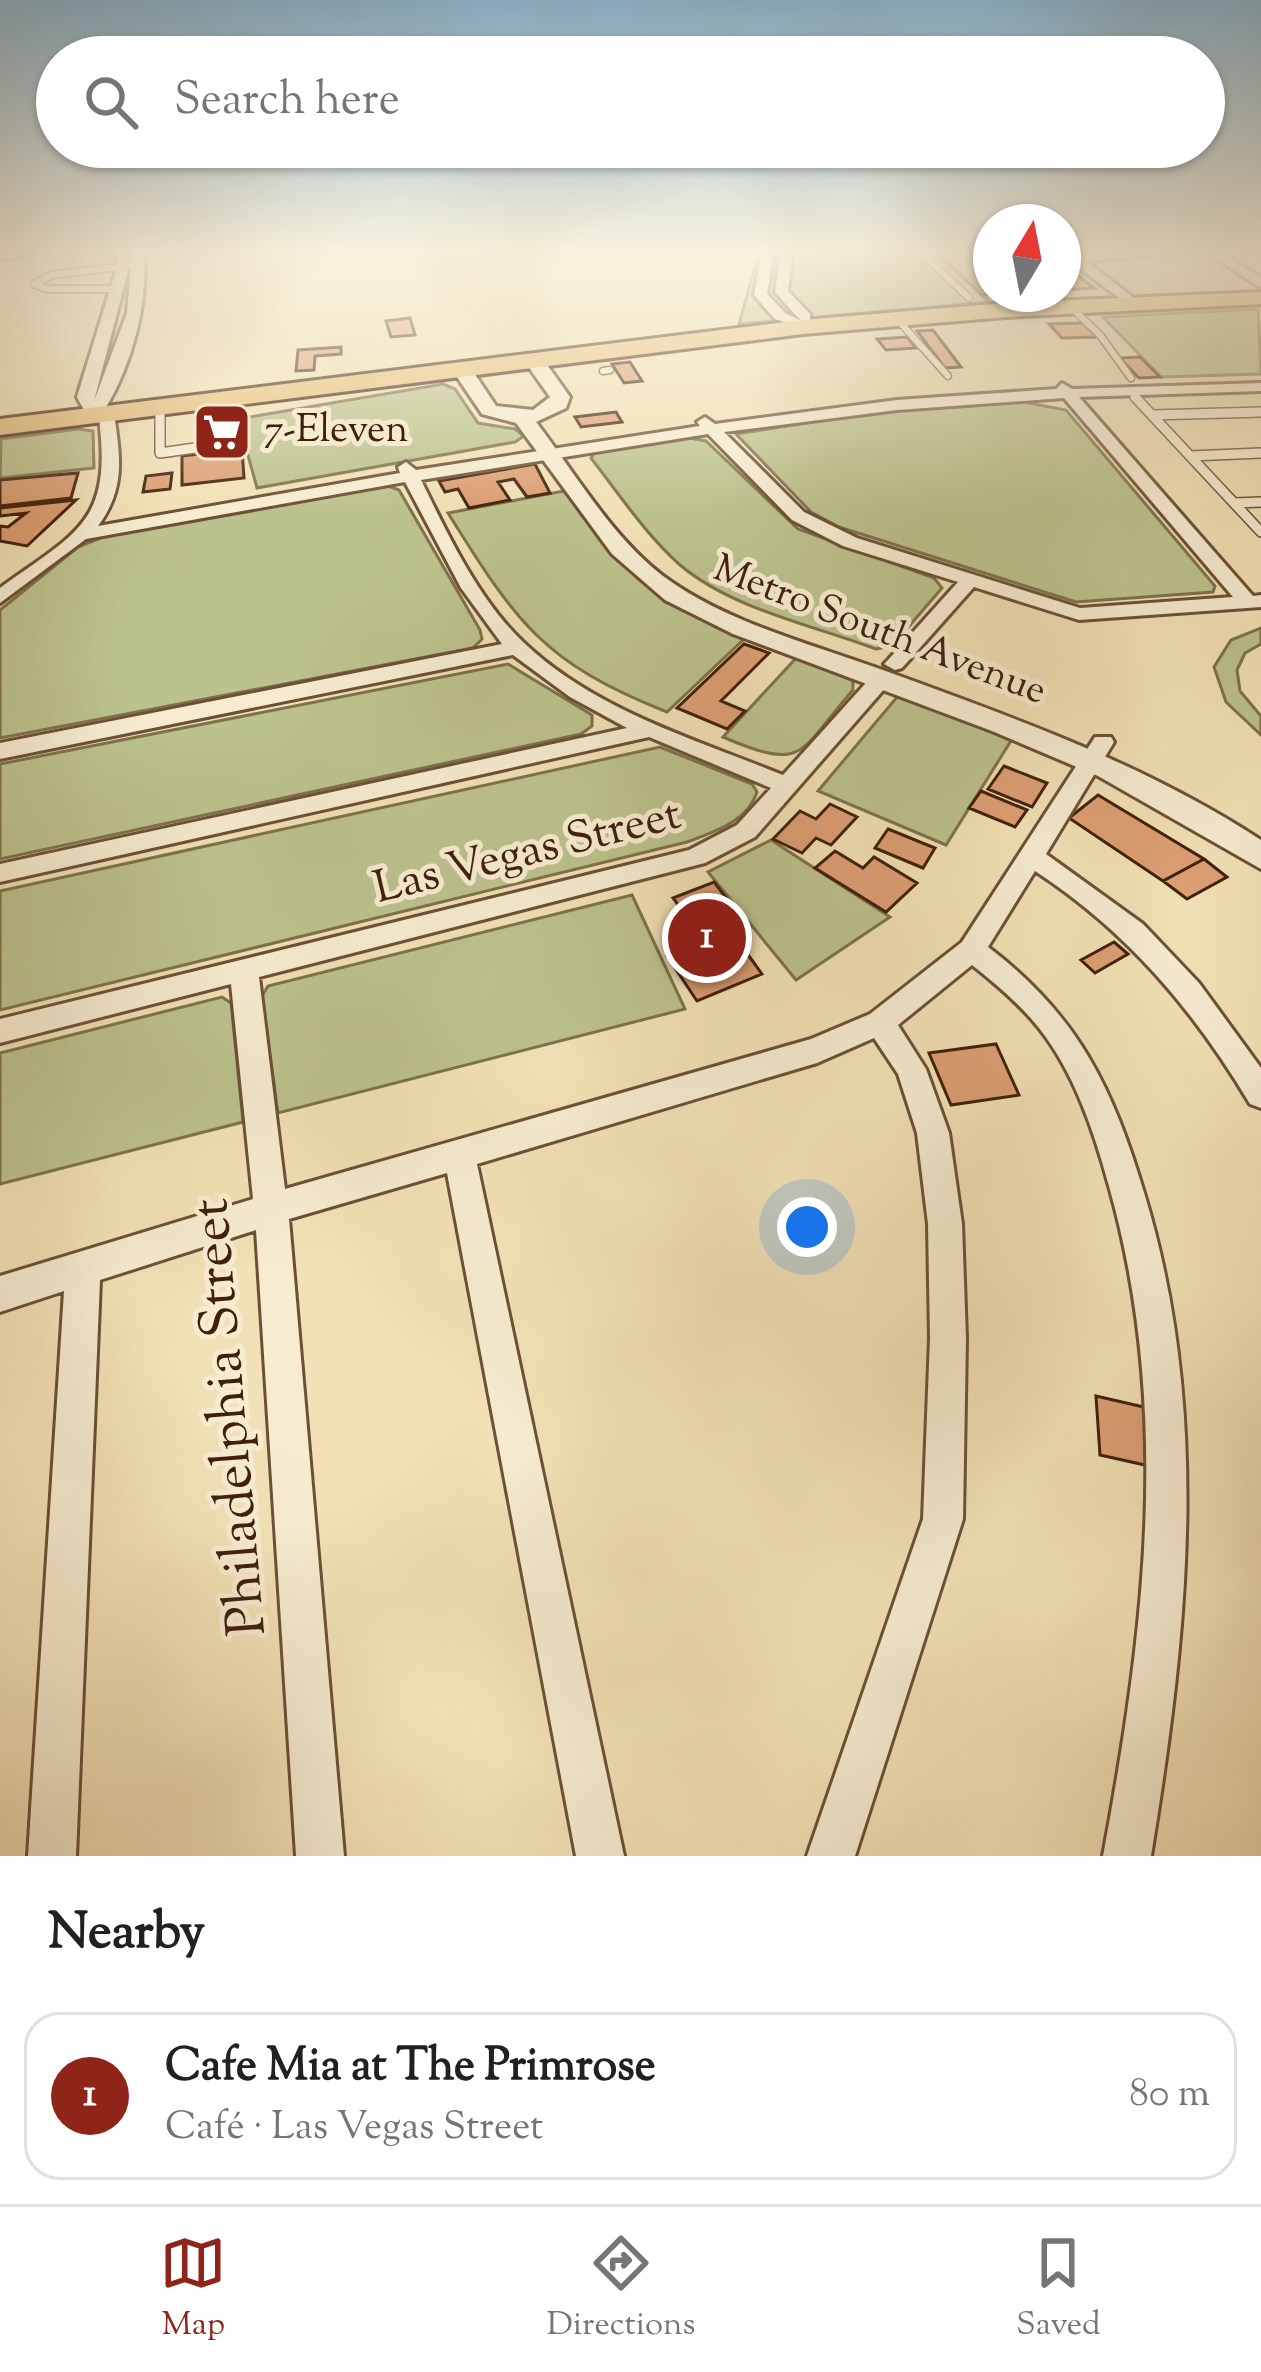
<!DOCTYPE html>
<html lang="en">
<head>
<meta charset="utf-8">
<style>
	body { margin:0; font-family:"Sorts Mill Goudy",serif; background:#f2f2f2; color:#202124 }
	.compass { position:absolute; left:973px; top:204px; width:108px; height:108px; border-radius:50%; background:#fff; box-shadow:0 3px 9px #0004; rotate:10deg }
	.you { position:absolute; left:807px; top:1227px; width:42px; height:42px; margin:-30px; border:9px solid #fff; border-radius:50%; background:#1a73e8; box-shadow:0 0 0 18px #1a73e833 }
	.badge { display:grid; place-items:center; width:78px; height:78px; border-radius:50%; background:#8f2418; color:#fff; font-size:39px; font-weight:700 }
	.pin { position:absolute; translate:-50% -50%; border:6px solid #fff; box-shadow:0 3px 12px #0006 }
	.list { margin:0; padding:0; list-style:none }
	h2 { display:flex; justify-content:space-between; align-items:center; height:156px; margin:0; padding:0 48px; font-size:51px }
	h2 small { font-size:39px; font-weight:400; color:#757577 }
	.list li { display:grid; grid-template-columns:78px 1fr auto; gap:36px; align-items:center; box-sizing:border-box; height:168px; margin:0 24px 24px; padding:0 24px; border:3px solid #e0e0e0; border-radius:36px }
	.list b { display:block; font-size:45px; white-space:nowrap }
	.list p { margin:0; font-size:39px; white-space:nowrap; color:#757577 }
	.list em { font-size:39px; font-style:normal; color:#757577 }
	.icon { flex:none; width:66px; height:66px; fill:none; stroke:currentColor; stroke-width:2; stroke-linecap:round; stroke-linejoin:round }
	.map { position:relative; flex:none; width:1261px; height:1856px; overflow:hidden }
	.search { position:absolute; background:#fff; box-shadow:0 3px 9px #0004; left:36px; right:36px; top:36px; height:132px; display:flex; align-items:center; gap:30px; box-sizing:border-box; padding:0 42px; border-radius:66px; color:#757577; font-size:45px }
	.sheet { height:348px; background:#fff }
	nav { display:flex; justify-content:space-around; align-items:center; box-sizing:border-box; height:168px; border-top:3px solid #e0e0e0; background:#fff; font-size:33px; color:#757577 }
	nav a { display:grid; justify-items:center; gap:6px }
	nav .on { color:#8f2418 }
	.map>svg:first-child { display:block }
</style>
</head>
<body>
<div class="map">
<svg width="1261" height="1856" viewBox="0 0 1261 1856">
	<rect width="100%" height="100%" fill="#f2e1b6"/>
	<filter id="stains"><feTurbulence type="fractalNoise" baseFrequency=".00167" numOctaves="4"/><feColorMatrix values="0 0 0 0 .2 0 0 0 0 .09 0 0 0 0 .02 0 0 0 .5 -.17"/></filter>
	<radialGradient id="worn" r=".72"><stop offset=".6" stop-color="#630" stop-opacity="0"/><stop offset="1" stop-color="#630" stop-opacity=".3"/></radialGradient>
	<path fill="#bcc28d" stroke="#7e714c" stroke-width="3" d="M759,252H936L989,302L739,324Z
		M1258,309L1261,374L1161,377L1103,317Z
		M443,384L455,389L478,423L515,429L524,436L515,442L257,488L238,419Z
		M988,402H1024L1066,410L1215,586L1213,592L1076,602L839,527L811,512L736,434L903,408Z
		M79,429L93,431L94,468L0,478L1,439Z
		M684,437L706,441L798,529L934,578L942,588L892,646L876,649C812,625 732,609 680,565C646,535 619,494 591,458L595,451Z
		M388,486L399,490L480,630L482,639L473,648L0,738V610L78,547L105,536Z
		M564,491C627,575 647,596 744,639L667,712C543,663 516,622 448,513Z
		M1261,628V644L1245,653L1237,670L1240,691L1261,716V735L1226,702L1214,667L1231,640Z
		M798,656L853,681V690C798,752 807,773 723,737Z
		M508,664L592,715V726L581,734L0,859V764Z
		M898,696L1014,736L946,845L818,791Z
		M660,747L752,784L757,792C747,822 714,832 687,842L0,1010V891Z
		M771,840L890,917L796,980L708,872Z
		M632,895L685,1009L278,1113L262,996L268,986Z
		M222,997L231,1003L243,1122L0,1184V1053Z"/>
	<path fill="#dd9f74" stroke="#40200b" stroke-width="3" d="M936,252H991V294H997L982,295Z
		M1063,264L1094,288L1063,290Z
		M410,318L415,335L391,337L386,321Z
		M1083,323L1097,337L1062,338L1049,324Z
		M933,330L961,367L945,368L917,331Z
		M907,337L916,348L886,350L877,339Z
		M341,347V354L315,356L314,370L296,371L298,350Z
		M1140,357L1160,377L1139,378L1120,358Z
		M630,362L642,381L624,383L612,364Z
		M616,412L622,422L581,427L575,417Z
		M231,424L234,447L217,449L215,426Z
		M242,449L244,478L182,485V456Z
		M535,464L550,493L527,497L514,479L498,482L510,500L469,508L458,489L445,492L439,481Z
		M78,473L71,498L0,506V480Z
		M172,473L170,489L143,492L146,476Z
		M76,500L27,546L0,541V526L8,527L26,513L0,516V508Z
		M744,644L769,653L721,701L745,711L727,729L677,708Z
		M1004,766L1047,783L1032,807L988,789Z
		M981,791L1027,810L1015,827L969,808Z
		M1098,795L1204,859L1163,881L1069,818Z
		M830,804L857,817L831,845L816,838L802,853L773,839L800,811L816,819Z
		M888,829L935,848L923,868L875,848Z
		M835,851L863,868L874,857L917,883L886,912L815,868Z
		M1204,859L1227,877L1187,899L1163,881Z
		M714,882L737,912L695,928L673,898Z
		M731,931L762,974L697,1001L667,956Z
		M1114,942L1128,954L1095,973L1081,960Z
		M996,1044L1019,1095L951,1105L929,1053Z
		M1096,1396L1148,1408L1154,1467L1100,1455Z"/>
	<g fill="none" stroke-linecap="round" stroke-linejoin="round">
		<defs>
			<path id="service-far1" d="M921,252L969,298
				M117,289H47L34,284L52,275L135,265
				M1071,307L1100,335L1131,378
				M896,318L948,376
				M603,371L610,370"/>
			<path id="service" d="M1135,397L1261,532
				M160,406V453L202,447L199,401
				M1152,415L1261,412
				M1190,456L1261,453
				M1234,503L1261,502"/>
			<path id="minor" d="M0,252H37L0,260Z
				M115,252H127L129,267L94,401L127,313L132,252H144C148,305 132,364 105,409L114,413C120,457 126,488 98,526L400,473L398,467L406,462L416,470L700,426L697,422L705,417L715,424L897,400L1056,389L1062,383L1072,389L1261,383V391L1079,397L1253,596L1261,595V607L1079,620L974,587L902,668L895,670L884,664L888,660L958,582L843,546L792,520L708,434L421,480C448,535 478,599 523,642C594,710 694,739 783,775L874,674H890L893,679L755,837L705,863L259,977L285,1189L811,1039L870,1014L962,942L1095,737H1111L1114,742L1046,854L1143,924L1199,983L1261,1068V1108L1250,1104C1194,1010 1127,931 1035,871L988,947C1079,1016 1113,1089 1145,1196C1211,1414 1187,1636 1151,1856H1103C1145,1631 1172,1409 1109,1186C1094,1131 1074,1072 1039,1028C1020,1004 996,984 972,965L898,1025L926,1069L949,1133L962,1224L966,1338L963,1519L855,1856H807L923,1519L930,1338L928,1224L917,1133L898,1074L874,1038L817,1063L477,1164L624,1856H576L447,1173L289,1219L344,1856H296L256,1230L100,1280L76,1856H28L64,1291L0,1312V1276L253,1199L231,984L0,1043V1019L689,850L737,825L771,788L649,737L0,882V864L627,728L570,697L513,655L0,759V743L502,644L461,588L405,482L86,539L0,603V588C78,531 112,523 99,418H88L77,397L117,267ZM1064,398L1233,597L1080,608L857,538L804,512L724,432L897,410Z
				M762,252H774L767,294L785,313L808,324V330L775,319L754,295Z
				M781,252H793L788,291L810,314V320H800L775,292Z
				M1067,252L1077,254L1187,252L1086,261L1139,302L1134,309L1070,261Z
				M1206,252H1221L1261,278V288Z"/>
			<path id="tertiary" d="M526,355H540L570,397L566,408L536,422C575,473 611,536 663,576C725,622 808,643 880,669C1012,717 1143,763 1261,840V869L1098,776L992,731L733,634L665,600L612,554L516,423L482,414L451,368L468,364L496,406L533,410L550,397L523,359Z"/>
			<path id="primary" d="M1261,292V304L1006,317L803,334L0,435V419L803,320L1006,303Z"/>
		</defs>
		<use href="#service-far1" stroke="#6c5036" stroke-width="9"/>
		<use href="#service" stroke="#6c5036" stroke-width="12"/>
		<use href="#minor" stroke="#6c5036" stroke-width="6"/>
		<use href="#tertiary" stroke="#6c5036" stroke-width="6"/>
		<use href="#primary" stroke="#40200b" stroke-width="6"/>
		<use href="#service-far1" stroke="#f7ecd0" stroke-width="6"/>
		<use href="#service" stroke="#f7ecd0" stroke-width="9"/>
		<use href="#minor" fill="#f7ecd0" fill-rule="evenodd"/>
		<use href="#tertiary" fill="#f7ecd0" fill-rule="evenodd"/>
		<use href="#primary" fill="#e9c07b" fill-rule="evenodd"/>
	</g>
	<linearGradient id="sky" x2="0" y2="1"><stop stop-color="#8ab7d4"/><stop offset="0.49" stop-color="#f9f2de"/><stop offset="1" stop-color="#f9f2de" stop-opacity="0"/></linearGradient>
	<rect width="1261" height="512" fill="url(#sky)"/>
	<defs>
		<symbol id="supermarket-square" viewBox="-11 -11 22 22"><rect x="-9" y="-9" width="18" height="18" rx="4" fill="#8f2418" stroke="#f7ecd0"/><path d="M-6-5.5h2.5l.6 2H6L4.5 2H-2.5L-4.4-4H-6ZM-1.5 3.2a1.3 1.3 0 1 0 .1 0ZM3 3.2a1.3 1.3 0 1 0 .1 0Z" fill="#fff"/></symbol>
	</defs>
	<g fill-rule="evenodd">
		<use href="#supermarket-square" x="189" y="399" width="66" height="66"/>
	</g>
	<g text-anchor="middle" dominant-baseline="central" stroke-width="10" stroke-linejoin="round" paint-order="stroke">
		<g font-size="39" fill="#40200b" stroke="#f7ecd0" text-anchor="start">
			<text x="264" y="432">7-Eleven</text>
		</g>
		<g font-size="39" fill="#40200b" stroke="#f7ecd0">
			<text transform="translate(879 632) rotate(21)">Metro South Avenue</text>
		</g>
		<g font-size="45" fill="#40200b" stroke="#f7ecd0">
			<text transform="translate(528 854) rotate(-14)">Las Vegas Street</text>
		</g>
		<g font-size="54" fill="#40200b" stroke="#f7ecd0">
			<text transform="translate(232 1417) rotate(-95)">Philadelphia Street</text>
		</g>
	</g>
	<rect width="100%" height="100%" filter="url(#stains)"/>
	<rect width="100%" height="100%" fill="url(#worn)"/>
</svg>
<svg class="compass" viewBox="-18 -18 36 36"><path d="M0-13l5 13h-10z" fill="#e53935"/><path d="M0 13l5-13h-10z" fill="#757577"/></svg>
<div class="you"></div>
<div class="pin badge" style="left:707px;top:938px">1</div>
<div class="search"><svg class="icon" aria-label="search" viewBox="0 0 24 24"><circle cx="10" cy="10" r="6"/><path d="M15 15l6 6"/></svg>Search here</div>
</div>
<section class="sheet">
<h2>Nearby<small></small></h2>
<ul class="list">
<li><span class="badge">1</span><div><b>Cafe Mia at The Primrose</b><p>Café · Las Vegas Street</p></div><em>80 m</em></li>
</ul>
</section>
<nav>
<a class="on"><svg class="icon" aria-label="map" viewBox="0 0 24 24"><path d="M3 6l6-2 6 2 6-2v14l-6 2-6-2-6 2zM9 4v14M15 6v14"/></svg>Map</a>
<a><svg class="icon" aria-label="directions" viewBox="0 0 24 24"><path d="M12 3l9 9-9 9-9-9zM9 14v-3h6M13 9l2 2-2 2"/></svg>Directions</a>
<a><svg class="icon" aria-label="saved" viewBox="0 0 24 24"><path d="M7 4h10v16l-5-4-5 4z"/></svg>Saved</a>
</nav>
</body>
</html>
